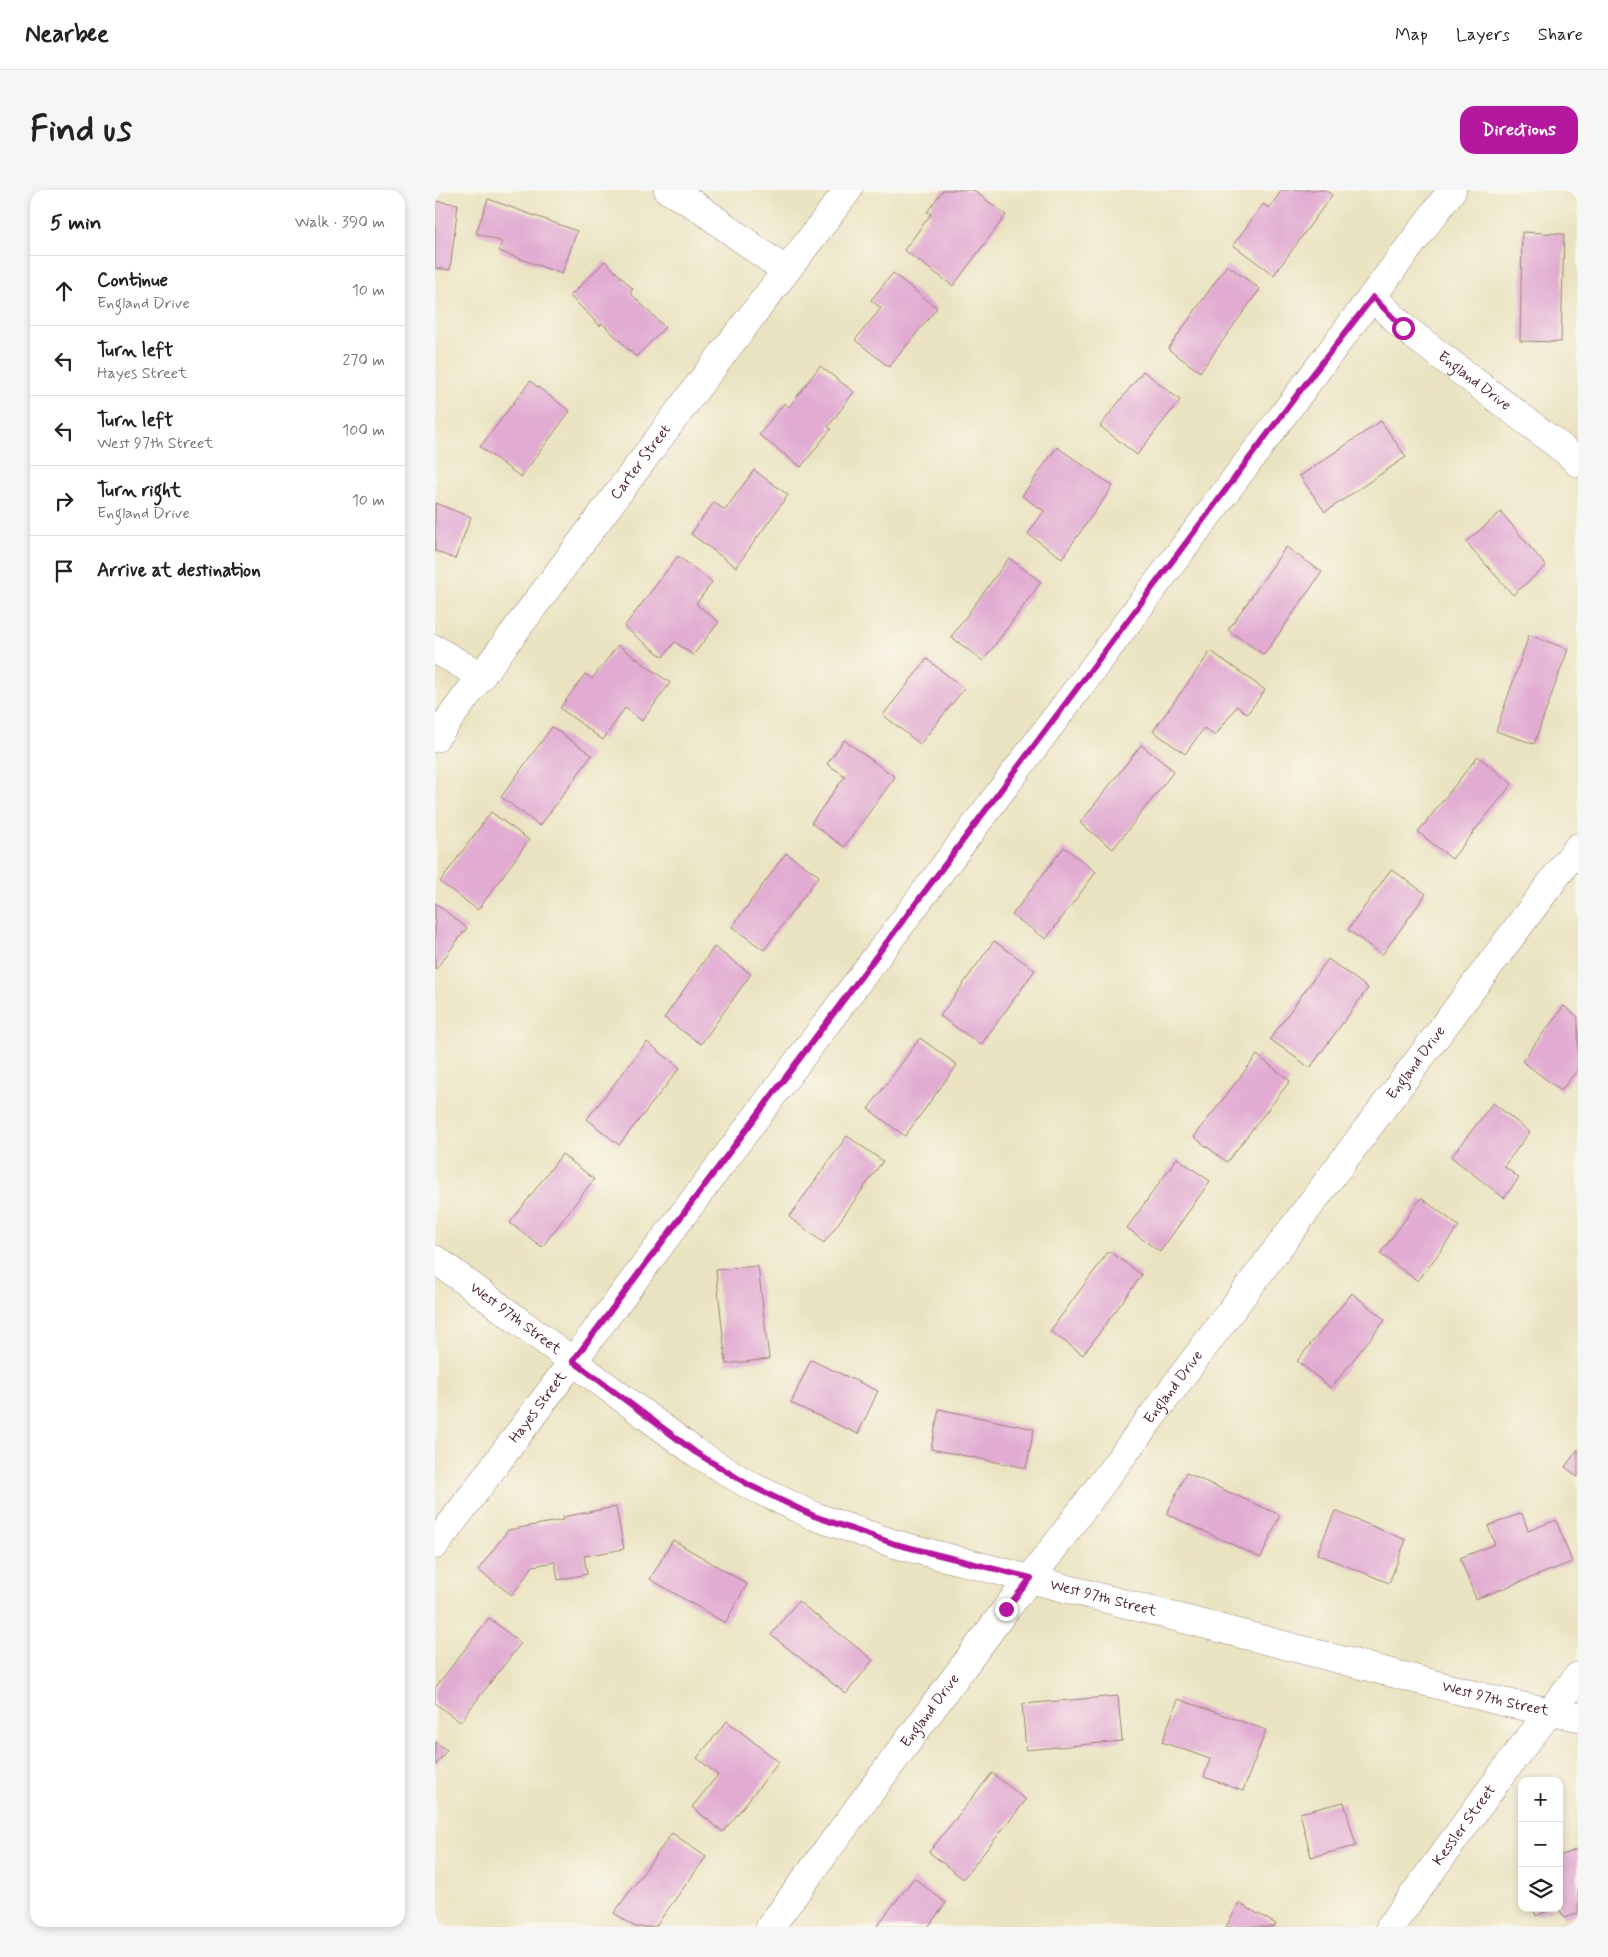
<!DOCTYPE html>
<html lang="en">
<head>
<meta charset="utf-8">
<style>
	body { margin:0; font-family:Mynerve,sans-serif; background:#f6f6f6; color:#222 }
	.controls { position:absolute; right:15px; bottom:15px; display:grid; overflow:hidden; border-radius:10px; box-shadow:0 2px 8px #0003 }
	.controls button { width:45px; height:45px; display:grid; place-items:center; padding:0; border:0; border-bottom:1px solid #e0e0e0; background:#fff; color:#222; font:25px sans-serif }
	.stop { position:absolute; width:15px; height:15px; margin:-11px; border:4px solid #b5179e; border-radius:50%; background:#fff }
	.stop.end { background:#b5179e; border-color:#fff; box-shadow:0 1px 5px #0008 }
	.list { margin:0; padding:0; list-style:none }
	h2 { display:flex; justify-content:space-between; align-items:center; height:65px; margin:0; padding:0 20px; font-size:21px }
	h2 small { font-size:16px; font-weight:400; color:#767676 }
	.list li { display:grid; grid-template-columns:32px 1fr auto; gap:15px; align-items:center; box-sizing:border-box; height:70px; padding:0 20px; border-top:1px solid #e0e0e0 }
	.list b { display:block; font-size:19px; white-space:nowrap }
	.list p { margin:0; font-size:16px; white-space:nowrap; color:#767676 }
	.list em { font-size:16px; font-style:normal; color:#767676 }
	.icon { flex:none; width:28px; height:28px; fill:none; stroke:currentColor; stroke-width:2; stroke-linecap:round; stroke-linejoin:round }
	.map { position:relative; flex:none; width:1143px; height:1737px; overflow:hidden; border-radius:15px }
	header { display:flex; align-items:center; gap:30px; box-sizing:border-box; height:70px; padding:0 25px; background:#fff; border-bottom:1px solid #e0e0e0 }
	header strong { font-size:24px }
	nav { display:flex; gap:28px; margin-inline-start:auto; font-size:18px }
	.intro { display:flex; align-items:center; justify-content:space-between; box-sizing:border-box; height:120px; padding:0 30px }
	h1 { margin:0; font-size:35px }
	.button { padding:12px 22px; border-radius:15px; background:#b5179e; color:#fff; font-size:18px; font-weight:700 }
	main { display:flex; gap:30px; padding:0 30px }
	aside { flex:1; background:#fff; border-radius:15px; box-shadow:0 2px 8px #0003 }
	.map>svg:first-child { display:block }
</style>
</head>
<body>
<header>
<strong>Nearbee</strong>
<nav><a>Map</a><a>Layers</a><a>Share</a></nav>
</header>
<div class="intro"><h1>Find us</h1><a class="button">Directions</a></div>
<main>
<aside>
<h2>5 min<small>Walk · 390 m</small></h2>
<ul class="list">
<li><svg class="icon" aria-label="ahead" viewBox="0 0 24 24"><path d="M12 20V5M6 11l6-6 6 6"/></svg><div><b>Continue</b><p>England Drive</p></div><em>10 m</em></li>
<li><svg class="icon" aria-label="left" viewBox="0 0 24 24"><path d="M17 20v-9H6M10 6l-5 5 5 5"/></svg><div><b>Turn left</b><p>Hayes Street</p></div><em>270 m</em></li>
<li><svg class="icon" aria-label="left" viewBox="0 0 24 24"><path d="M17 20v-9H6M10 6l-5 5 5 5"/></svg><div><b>Turn left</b><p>West 97th Street</p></div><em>100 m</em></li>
<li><svg class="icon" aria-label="right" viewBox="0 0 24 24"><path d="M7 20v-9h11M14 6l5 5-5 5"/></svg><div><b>Turn right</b><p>England Drive</p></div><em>10 m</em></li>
<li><svg class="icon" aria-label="arrive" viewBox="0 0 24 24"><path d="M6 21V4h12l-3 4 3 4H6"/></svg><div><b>Arrive at destination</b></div></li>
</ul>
</aside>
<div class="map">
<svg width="1143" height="1737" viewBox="0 0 1143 1737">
	<rect width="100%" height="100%" fill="#fbf7ec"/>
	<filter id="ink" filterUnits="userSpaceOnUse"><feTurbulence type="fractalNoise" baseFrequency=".02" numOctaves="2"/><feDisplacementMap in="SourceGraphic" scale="10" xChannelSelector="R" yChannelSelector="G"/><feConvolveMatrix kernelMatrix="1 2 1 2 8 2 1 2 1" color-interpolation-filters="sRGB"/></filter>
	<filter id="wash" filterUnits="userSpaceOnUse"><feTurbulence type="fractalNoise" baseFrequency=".0096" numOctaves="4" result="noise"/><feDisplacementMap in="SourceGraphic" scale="20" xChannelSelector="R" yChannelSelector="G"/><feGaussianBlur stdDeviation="1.12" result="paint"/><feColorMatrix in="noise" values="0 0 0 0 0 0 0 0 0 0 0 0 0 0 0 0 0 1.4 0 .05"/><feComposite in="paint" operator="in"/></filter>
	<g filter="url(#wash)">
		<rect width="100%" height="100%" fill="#eae3c1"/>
		<g id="blocks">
			<path fill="#e1abd2" d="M508,0H538L571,25L518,96L469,60L496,24L492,22Z
				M847,0H890L897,5L839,85L798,55L828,14L834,18Z
				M53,9L142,41L127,84L64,61L67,52L41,43Z
				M0,11L23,14L15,80L0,78Z
				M1087,42L1129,44L1126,152L1085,151Z
				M170,71L198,99L195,103L230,137L201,167L167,133L165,136L135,106Z
				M792,75L825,99L765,182L733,159Z
				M458,83L502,118L454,177L420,150L446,118L436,110Z
				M385,176L419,202L393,237L396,239L366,277L324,245L349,213L354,217Z
				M708,181L745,210L702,265L665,236Z
				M95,191L135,221L86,287L45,257Z
				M946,231L971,267L890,322L865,286Z
				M622,257L678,296L627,368L593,344L609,321L587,306Z
				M319,280L353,305L301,377L256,344L279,312L290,320Z
				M0,313L36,327L20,369L0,361Z
				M1066,322L1111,376L1078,405L1031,352Z
				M851,357L887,382L829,465L793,440Z
				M243,366L277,392L261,414L284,432L258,465L240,452L228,467L189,437Z
				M574,368L606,392L548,471L516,447Z
				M1094,445L1133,459L1099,554L1061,541Z
				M183,455L235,493L207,531L190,518L168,550L125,518L150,484L157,489Z
				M776,461L830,500L812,524L802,516L780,546L769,538L750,564L718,541Z
				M492,469L529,499L485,554L448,525Z
				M117,537L157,565L105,636L66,607Z
				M409,550L460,587L409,657L376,633L410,586L392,574Z
				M706,555L739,581L678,659L645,633Z
				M1043,566L1077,594L1017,669L983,642Z
				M56,622L94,650L43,720L5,692Z
				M629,657L661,682L611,749L577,725Z
				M351,663L384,686L329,760L297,737Z
				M956,679L991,704L947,765L913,740Z
				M0,713L32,738L0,780Z
				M559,751L600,780L546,855L505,826Z
				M279,757L316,784L266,854L229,828Z
				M893,769L933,798L875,878L835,849Z
				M1129,816L1143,827V879L1126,901L1087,871Z
				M485,848L522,875L470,946L433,919Z
				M212,852L245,878L184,955L152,929Z
				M822,865L855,891L792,972L759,947Z
				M1058,913L1095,942L1069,976L1084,988L1069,1008L1016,967Z
				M412,946L448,971L389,1053L354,1027Z
				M127,964L159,989L107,1057L75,1033Z
				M742,968L775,991L725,1062L692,1038Z
				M986,1008L1024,1036L983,1091L945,1064Z
				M674,1061L707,1085L648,1165L615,1141Z
				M323,1076L334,1169L291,1174L281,1080Z
				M917,1103L950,1130L896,1198L862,1171Z
				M376,1170L443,1201L423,1244L356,1213Z
				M504,1219L599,1239L591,1278L496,1259Z
				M1143,1259V1287L1130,1277Z
				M751,1283L845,1325L826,1368L732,1324Z
				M181,1317L189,1359L149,1366L152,1384L123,1390L120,1372L98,1376L77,1405L43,1380L73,1340L128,1330L127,1327Z
				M900,1321L971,1350L954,1393L882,1364Z
				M1087,1323L1093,1341L1121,1330L1137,1372L1041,1409L1025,1368L1060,1354L1053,1336Z
				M238,1350L312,1394L290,1433L215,1389Z
				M363,1411L438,1470L411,1504L336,1445Z
				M54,1428L86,1453L25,1532L0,1513V1498Z
				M683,1506L687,1551L591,1560L587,1514Z
				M743,1509L831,1540L808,1601L769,1587L775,1569L727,1552Z
				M292,1531L344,1572L288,1642L257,1617L283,1585L262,1568Z
				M0,1552L12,1560L0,1576Z
				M557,1583L591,1610L528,1689L494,1662Z
				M909,1612L921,1656L876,1667L865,1623Z
				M237,1643L271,1667L220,1737H200L179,1723Z
				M1143,1659V1723L1129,1728L1124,1719V1666Z
				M479,1688L511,1713L493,1737H441Z
				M804,1713L841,1734L839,1737H791Z
				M1098,1718H1121L1101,1726Z"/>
		</g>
	</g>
	<g filter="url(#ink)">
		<use href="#blocks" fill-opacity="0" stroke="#9a8176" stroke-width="1"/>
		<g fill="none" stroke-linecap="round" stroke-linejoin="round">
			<defs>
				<g id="minor">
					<path d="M233,0L260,15L351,81"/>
					<path id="s1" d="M938,107L968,137L1132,262L1143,273"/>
					<path d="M0,459L46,486"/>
					<path id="s2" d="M0,548L257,204L413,0"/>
					<path id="s3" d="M0,1069L260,1262L314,1295L379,1326L460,1354L1072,1513L1143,1527"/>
					<path id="s4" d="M0,1355L1017,0"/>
					<path id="s5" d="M335,1737L571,1419L596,1388L1143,657"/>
					<path id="s6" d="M955,1737L1081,1565L1143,1486"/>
				</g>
			</defs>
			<use href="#minor" stroke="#9a8176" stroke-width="29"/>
			<use href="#minor" stroke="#fff" stroke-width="28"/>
		</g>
	</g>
	<g fill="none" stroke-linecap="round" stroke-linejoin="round" filter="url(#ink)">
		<path stroke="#b5179e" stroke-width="6" d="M571,1419L596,1388L460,1354L379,1326L314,1295L260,1262L138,1171L858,210L938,107L968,138"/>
	</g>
	<g text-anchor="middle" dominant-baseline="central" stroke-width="4.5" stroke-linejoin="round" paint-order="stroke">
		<g font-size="15" fill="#4a1f2b" stroke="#fbf7ec">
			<text stroke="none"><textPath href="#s1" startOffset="132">England Drive</textPath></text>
			<text stroke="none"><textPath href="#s2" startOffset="344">Carter Street</textPath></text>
			<text stroke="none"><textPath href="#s5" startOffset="1079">England Drive</textPath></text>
			<text stroke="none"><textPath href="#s3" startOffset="100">West 97th Street</textPath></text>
			<text stroke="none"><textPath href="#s5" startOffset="674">England Drive</textPath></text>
			<text stroke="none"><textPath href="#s4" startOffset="172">Hayes Street</textPath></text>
			<text stroke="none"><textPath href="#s3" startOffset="760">West 97th Street</textPath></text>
			<text stroke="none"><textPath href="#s3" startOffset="1165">West 97th Street</textPath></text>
			<text stroke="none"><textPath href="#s5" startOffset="269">England Drive</textPath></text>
			<text stroke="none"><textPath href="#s6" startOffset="126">Kessler Street</textPath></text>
		</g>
	</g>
</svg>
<div class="controls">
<button>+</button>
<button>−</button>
<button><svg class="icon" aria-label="layers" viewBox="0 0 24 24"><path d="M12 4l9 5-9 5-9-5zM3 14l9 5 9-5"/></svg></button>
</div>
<div class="stop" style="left:968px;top:138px"></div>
<div class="stop end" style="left:571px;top:1419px"></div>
</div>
</main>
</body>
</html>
